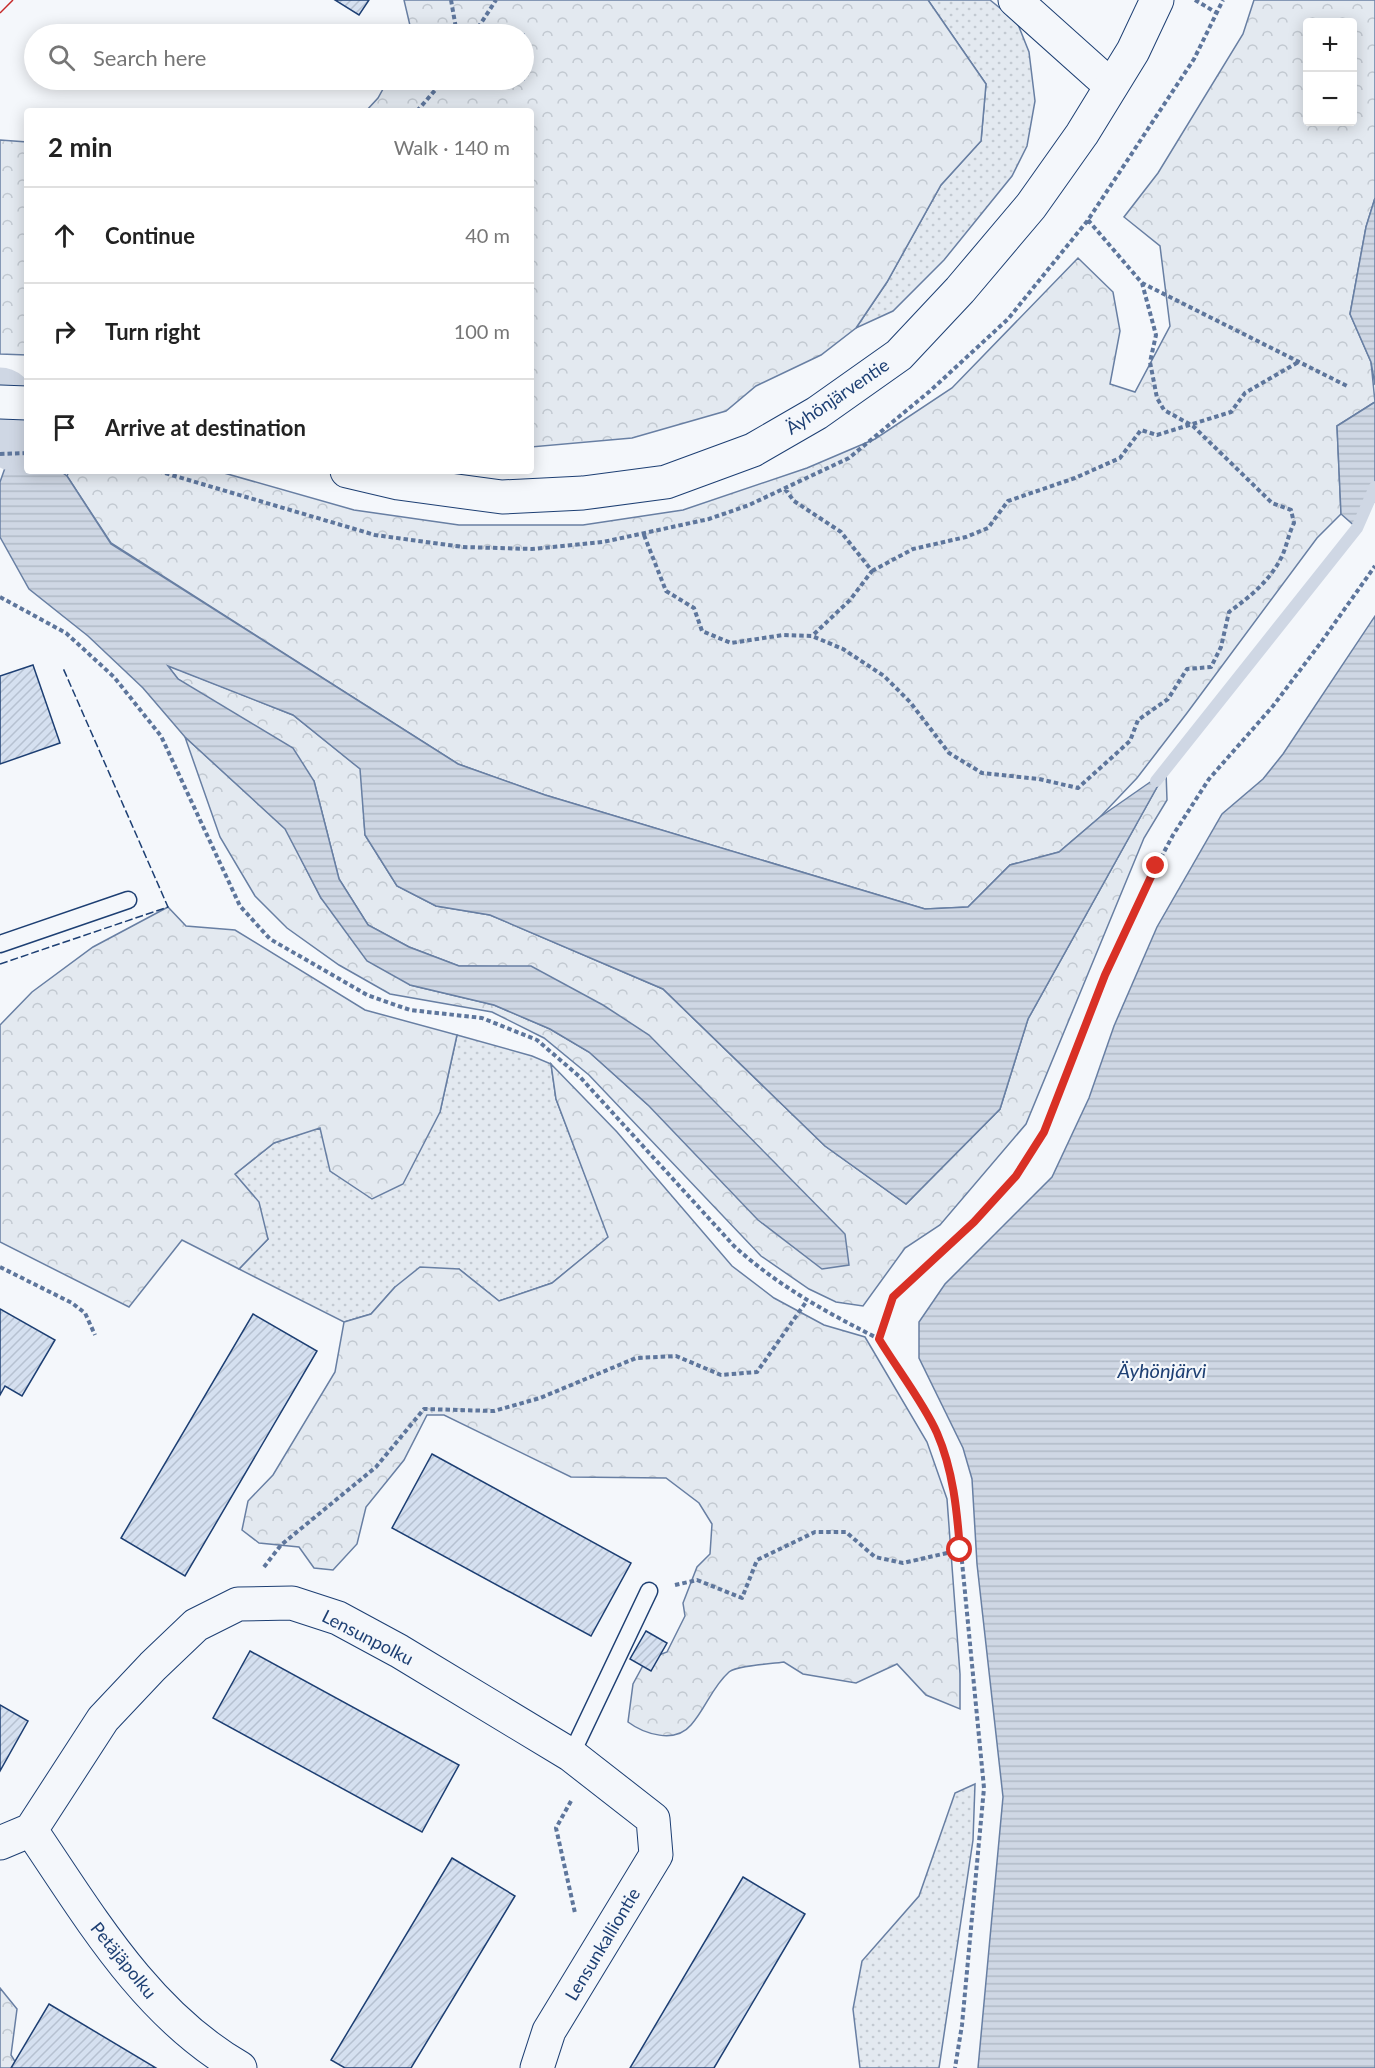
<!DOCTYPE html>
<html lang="en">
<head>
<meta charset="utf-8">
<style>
	body { margin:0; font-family:Lato,sans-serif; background:#f2f2f2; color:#222 }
	.controls { position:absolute; right:18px; top:18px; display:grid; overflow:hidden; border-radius:6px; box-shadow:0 3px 15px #0003 }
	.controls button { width:54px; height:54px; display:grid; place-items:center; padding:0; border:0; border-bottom:2px solid #e0e0e0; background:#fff; color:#222; font:30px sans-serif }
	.stop { position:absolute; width:18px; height:18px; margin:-14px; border:4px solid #d93025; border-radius:50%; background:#fff }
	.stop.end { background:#d93025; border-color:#fff; box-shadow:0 2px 6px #0008 }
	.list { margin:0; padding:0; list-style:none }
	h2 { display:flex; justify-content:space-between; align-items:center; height:78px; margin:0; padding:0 24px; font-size:26px }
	h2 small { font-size:20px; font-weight:400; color:#767676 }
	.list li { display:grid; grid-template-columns:39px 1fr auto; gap:18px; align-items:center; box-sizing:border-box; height:96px; padding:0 24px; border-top:2px solid #e0e0e0 }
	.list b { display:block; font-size:22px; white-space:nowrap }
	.list em { font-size:20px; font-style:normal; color:#767676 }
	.icon { flex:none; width:33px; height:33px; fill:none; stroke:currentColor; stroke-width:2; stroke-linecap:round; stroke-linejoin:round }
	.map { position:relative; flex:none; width:1375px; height:2068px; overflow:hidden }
	.search { position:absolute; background:#fff; box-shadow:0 3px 15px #0003; left:24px; top:24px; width:510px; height:66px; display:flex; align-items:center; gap:15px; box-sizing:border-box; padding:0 21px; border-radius:33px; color:#767676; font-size:22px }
	.panel { position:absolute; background:#fff; box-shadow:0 3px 15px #0003; left:24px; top:108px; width:510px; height:366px; border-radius:6px }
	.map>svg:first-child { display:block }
</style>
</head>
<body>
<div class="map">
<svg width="1375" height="2068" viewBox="0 0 1375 2068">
	<defs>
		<pattern id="grass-dots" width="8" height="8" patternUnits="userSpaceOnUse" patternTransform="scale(1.5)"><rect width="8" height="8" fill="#e3e9f0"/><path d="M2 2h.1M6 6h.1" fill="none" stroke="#c2c9d1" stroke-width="1.8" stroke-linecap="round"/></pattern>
		<pattern id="forest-crowns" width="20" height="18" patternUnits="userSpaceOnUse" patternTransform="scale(1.5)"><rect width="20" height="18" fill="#e3e9f0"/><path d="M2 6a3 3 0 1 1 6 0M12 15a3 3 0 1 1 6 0" fill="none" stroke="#c2c9d1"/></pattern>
		<pattern id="water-rules" width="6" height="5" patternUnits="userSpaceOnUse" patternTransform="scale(1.5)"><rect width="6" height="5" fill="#cfd7e4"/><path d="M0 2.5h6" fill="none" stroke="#b1bac7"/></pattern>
		<pattern id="building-hatch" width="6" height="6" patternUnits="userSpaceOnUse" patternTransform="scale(1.5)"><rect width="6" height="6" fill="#d5e0f0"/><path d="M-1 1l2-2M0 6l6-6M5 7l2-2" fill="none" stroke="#b6c1d1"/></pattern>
	</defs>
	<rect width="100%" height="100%" fill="#f4f7fb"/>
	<path fill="url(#grass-dots)" stroke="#687fa3" stroke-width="1.5" d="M928,0H990L1017,22L1029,52L1035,101L1027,146L1012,176L944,260L893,311L856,328L887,282L941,185L981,141L986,84Z
		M457,1035L532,1056L551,1064L556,1099L609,1237L552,1283L499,1301L459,1269L395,1287L371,1314L344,1322L239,1269L268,1239L235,1174L274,1143L320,1127L440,1112Z
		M975,1784L973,1840L939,2068H860L853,2009L862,1961L919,1896L955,1793Z"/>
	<path fill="url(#forest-crowns)" stroke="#687fa3" stroke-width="1.5" fill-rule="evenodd" d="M404,0H928L986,84L981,141L941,185L887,282L856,328L821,355L756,386L726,411L632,438L531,447V111H366L378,98L388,80H524V34H412Z
		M1254,0H1375V198L1366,227L1350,314L1371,362L1375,402L1337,426L1341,514L1317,538L1187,713L1137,778L1100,817L1059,852L1010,865L968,907L925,909L545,795L458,764L111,543L67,476L69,471H217L354,510L459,525H583L683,510L807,468L875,439L952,388L1078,258L1113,292L1120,331L1110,384L1135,392L1170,326L1160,246L1124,217L1158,173L1243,34ZM1308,22H1352V122H1308Z
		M0,140L27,142V355L0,354Z
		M167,665L293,715L361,769L365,835L397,886L436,906L490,915L663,989L825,1146L906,1204L1000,1109L1028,1019L1166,771L1167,800L1144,838L1026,1124L940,1225L905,1248L863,1306L836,1302L809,1289L761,1256L589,1075L544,1038L492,1012L390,994L339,965L287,928L255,896L220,837L185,737L286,829L321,898L410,985L494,1005L550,1029L589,1052L648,1105L531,967L459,966L409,947L368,925L339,879L314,781L178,679Z
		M168,907L186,926L235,930L365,1010L457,1035L440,1112L403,1184L372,1199L330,1171L320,1128L274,1143L235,1174L259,1202L268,1239L239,1269L182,1240L129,1307L0,1242V1025L32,992L93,947Z
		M551,1064L617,1132L732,1266L774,1298L824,1325L865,1337L927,1442L947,1499L960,1674V1709L926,1695L897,1664L856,1683L803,1674L784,1662C772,1664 737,1665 729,1672C712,1687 706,1708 691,1725C675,1744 644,1734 628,1722L633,1684L646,1660L667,1652L685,1616L683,1603L697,1567L710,1554L712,1524L699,1503L666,1478L571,1477L444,1415H427L404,1460L366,1507L357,1544L333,1570L314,1568L299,1547L259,1543L242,1530L248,1501L273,1475L335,1372L344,1322L371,1314L395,1287L420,1267L459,1269L499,1301L552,1283L608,1237L556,1099Z
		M0,1988L17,2009L11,2055L19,2068H0Z"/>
	<path fill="url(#water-rules)" stroke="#687fa3" stroke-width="1.5" d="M1375,198V385L1371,362L1350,314L1366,227Z
		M1375,402V500L1357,528L1341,514L1337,426Z
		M16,437L27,446V471H60L67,476L111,544L458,764L545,795L925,909L968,907L1010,865L1059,852L1100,817L1166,771L1028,1019L1000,1109L906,1204L825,1146L663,989L490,915L436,906L397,886L365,835L360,769L293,715L168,666L178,679L293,748L314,781L339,879L368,925L409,947L459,966H531L603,1005L649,1035L845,1234L849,1265L822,1269L758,1220L648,1105L589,1052L550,1029L494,1005L410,985L367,961L321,898L285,829L185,737L143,688L88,636L29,589L0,537V482Z
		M1375,616V2068H978L1003,1797L977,1564L972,1479L963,1448L919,1358V1322L945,1284L1052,1177L1089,1098L1114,1026L1157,927L1222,814L1263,779L1283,754Z"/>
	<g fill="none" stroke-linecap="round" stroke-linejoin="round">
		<path stroke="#cfd7e4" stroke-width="12" d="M1156,781L1357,528L1375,487"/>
		<path stroke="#cfd7e4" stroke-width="69" d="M0,402L16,437"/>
	</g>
	<path fill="url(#building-hatch)" stroke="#1d3f73" stroke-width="1.5" d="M335,0H369L359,15Z
		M33,665L60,743L0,764V676Z
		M0,1309L55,1340L22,1396L5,1386L0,1395Z
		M253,1314L317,1351L185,1576L121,1538Z
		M432,1454L631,1563L591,1636L392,1528Z
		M646,1631L667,1643L651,1671L630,1659Z
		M250,1651L459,1765L422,1832L213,1718Z
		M0,1705L28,1721L0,1771Z
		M452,1858L515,1896L411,2068H345L331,2060Z
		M743,1877L805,1914L714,2068H630Z
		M49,2004L156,2068H11Z"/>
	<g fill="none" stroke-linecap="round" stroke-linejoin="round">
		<defs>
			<path id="lane" d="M0,944L128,900
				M571,1755L649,1591"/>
			<path id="street" d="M1015,0L1111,86
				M31,1830C90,1917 146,2014 240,2068
				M0,1843L31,1830L103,1719L153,1666L196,1625L238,1604L292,1603L338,1618L399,1651L571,1755L653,1819L656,1855L549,2031L537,2068"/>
			<path id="secondary" d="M0,402L27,403
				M347,471L398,483L502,497L583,493L666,482L753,450L817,413L899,355L960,290L1031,206L1082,134L1133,51L1157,0"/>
		</defs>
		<use href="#lane" stroke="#1d3f73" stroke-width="19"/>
		<use href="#street" stroke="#1d3f73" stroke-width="35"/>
		<use href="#secondary" stroke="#1d3f73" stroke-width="35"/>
		<path stroke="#5e769c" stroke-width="4" stroke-dasharray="4.5 3" stroke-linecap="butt" d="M451,0L457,34
			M1195,0L1217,13
			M474,34L496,0
			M417,111L444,80
			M1088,220L1142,283L1347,386
			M0,454L27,453
			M158,471L375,535L463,547L532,549L603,542L709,519L749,505L849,458L930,391L1008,319L1088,220L1194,59L1223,0
			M785,489L794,501L841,532L872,571L850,600L812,636
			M644,535L666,591L694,608L702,631L731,643L783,635L812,636L843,649L884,676L910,702L949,753L982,773L1039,779L1078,788L1130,741L1138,720L1168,699L1187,669L1211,667L1221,647L1229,612C1252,595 1271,580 1283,554C1287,544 1289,533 1294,523L1291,510L1272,503L1193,426L1164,410L1157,398L1150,362L1156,335L1142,283
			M872,571L913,549L966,537L988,528L1008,501L1075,478L1120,458L1141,430L1157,435L1231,412L1245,393L1300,361
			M0,597L66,633L114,677L161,736L240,906L270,939L367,995L410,1010L482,1018L537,1040L580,1077L734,1246C778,1286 826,1312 879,1339L893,1297L973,1222L1016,1176L1044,1132L1105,975L1148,882L1173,835L1209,779L1273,706L1322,641L1375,566
			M0,1267L72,1303L85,1313L95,1335
			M879,1339L937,1432L950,1475L957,1510L984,1788L962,2025L955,2068
			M264,1567L281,1545L376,1467L424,1409L494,1411L540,1398L636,1358L676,1356L721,1375L757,1372L806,1302
			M675,1585L697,1580L742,1598L757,1560L815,1532H846L875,1557L903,1563L960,1550
			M571,1801L556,1828L575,1913"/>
		<use href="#lane" stroke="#f4f7fb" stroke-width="16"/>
		<use href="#street" stroke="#f4f7fb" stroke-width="33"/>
		<use href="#secondary" stroke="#f4f7fb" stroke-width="33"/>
		<path stroke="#1d3f73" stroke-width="1.5" stroke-dasharray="8 3" stroke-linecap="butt" d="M0,964L168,907L63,668"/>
		<path stroke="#c62828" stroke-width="1.5" stroke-dasharray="21 4.5 3 4.5" stroke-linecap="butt" d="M0,13L13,0"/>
	</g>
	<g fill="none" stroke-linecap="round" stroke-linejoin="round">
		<path stroke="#d93025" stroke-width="8" d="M960,1550C957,1510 953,1470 937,1433C925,1405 896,1367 879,1339L893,1297L974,1222L1016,1176L1044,1132L1105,975L1156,866"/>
	</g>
	<g text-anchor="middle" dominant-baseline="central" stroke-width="4.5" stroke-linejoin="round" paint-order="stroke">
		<g font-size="18" fill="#1d3f73" stroke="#f4f7fb">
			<text transform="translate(837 396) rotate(-34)">Äyhönjärventie</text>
			<text transform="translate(368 1637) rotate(27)">Lensunpolku</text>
			<text transform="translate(602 1944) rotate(-59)">Lensunkalliontie</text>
			<text transform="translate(124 1960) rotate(51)">Petäjäpolku</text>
		</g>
		<g font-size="20" font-style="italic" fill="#1d3f73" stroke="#f4f7fb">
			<text x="1162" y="1370">Äyhönjärvi</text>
		</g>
	</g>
</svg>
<div class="controls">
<button>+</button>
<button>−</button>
</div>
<div class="stop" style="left:960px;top:1550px"></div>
<div class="stop end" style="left:1156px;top:866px"></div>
<div class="search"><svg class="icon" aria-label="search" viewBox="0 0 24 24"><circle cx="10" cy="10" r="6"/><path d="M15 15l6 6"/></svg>Search here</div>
<section class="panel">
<h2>2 min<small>Walk · 140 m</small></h2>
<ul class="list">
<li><svg class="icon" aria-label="ahead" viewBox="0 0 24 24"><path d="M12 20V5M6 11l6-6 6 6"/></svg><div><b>Continue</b></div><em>40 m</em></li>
<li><svg class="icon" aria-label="right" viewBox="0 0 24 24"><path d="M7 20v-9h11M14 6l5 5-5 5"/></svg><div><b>Turn right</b></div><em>100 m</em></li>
<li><svg class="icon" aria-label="arrive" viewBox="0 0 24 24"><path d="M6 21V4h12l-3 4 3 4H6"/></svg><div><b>Arrive at destination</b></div></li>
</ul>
</section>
</div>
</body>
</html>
